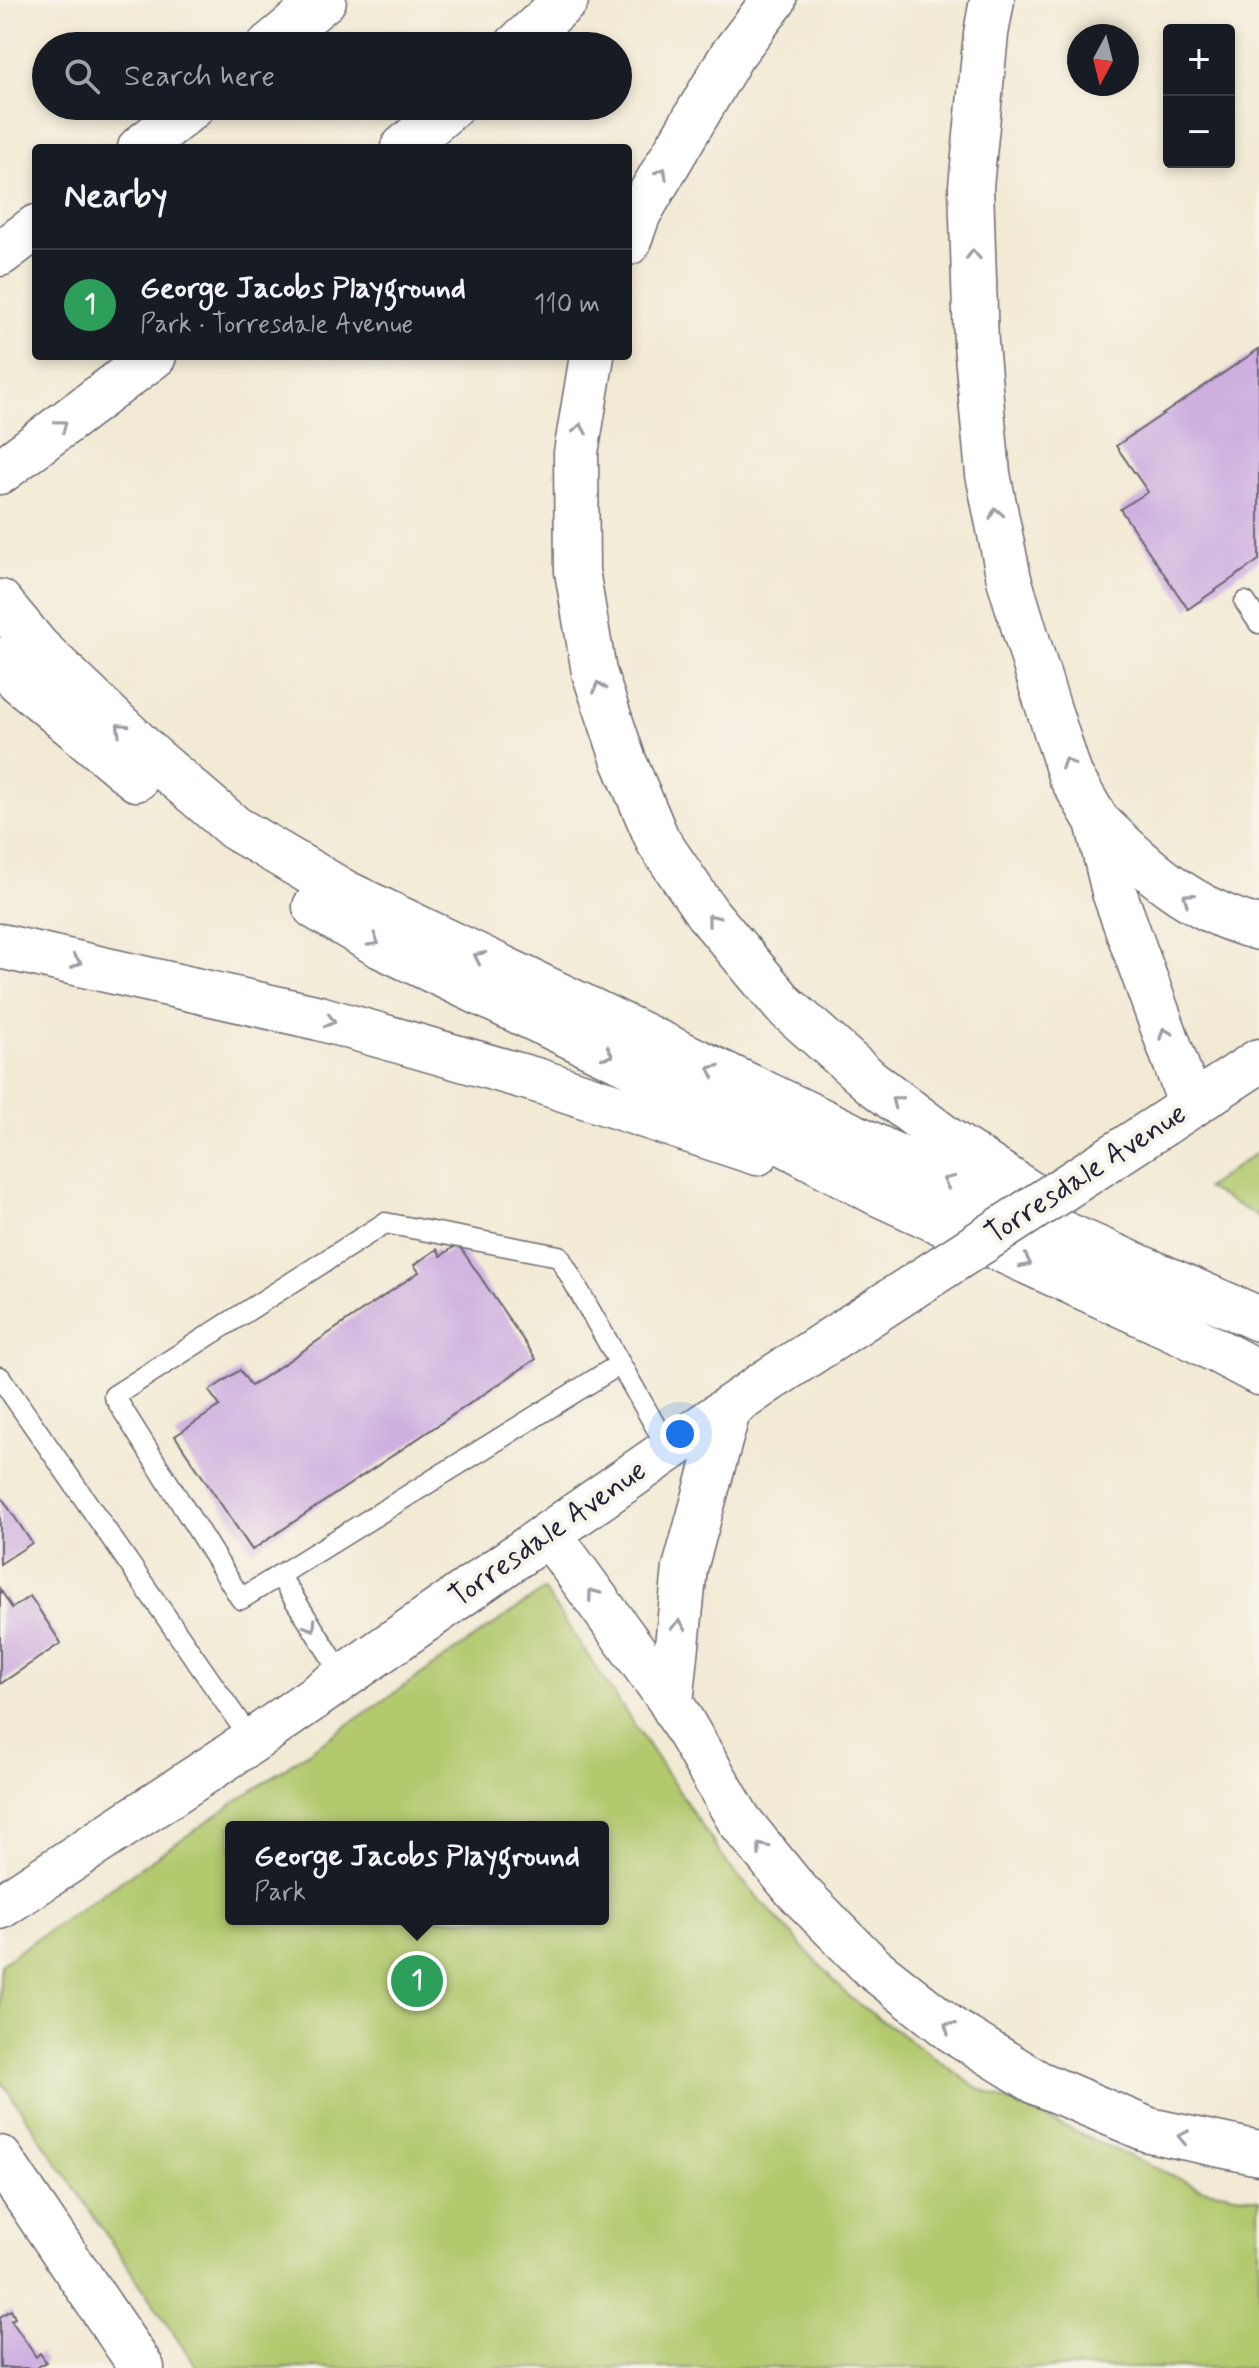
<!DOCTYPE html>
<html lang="en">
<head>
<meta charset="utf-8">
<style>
	body { margin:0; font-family:Mynerve,sans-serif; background:#20242c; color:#f1f3f6 }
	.controls { position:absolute; right:24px; top:24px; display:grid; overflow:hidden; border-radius:8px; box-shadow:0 4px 12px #0003 }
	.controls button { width:72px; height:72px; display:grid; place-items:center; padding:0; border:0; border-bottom:2px solid #363941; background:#171b24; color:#f1f3f6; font:40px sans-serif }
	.compass { position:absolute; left:1067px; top:24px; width:72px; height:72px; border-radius:50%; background:#171b24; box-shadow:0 4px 12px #0003; rotate:187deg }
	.you { position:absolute; left:680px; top:1434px; width:28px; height:28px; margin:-20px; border:6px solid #fff; border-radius:50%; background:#1a73e8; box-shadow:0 0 0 12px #1a73e833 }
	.badge { display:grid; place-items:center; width:52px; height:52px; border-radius:50%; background:#7c3aed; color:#fff; font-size:26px; font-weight:700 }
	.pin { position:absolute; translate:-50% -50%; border:4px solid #fff; box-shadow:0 2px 8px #0006 }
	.popup { position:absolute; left:225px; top:1821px; width:384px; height:104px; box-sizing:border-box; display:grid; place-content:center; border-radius:8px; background:#171b24; filter:drop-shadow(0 2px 6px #0005); font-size:26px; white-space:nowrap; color:#9ea1a6 }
	.popup b { font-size:30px; color:#f1f3f6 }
	.popup::after { content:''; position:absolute; left:50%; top:100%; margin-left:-16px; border:16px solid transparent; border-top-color:#171b24 }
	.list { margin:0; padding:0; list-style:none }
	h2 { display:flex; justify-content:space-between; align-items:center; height:104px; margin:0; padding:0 32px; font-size:34px }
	h2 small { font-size:26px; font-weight:400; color:#9ea1a6 }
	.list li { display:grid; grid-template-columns:52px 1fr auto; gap:24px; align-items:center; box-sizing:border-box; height:112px; padding:0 32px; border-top:2px solid #363941 }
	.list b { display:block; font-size:30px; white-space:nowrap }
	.list p { margin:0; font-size:26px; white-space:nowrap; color:#9ea1a6 }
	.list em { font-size:26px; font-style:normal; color:#9ea1a6 }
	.icon { flex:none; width:44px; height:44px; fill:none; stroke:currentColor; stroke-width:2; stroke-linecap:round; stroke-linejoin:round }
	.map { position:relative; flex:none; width:1259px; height:2368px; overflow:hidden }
	.search { position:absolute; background:#171b24; box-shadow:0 4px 12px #0003; left:32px; top:32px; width:600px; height:88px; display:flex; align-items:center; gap:20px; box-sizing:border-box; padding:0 28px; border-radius:44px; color:#9ea1a6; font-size:30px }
	.panel { position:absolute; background:#171b24; box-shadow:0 4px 12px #0003; left:32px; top:144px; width:600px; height:216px; border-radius:8px }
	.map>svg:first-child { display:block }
</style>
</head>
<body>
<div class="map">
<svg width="1259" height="2368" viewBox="0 0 1259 2368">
	<rect width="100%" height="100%" fill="#f7f3e8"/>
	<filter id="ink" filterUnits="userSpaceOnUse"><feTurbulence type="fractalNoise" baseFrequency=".0125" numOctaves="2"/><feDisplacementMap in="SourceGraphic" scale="16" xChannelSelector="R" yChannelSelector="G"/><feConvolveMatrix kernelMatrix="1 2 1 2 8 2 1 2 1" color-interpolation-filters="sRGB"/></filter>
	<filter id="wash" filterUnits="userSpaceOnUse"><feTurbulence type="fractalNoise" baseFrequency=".006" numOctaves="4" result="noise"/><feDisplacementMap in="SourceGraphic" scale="32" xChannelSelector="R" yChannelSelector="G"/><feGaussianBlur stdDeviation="1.8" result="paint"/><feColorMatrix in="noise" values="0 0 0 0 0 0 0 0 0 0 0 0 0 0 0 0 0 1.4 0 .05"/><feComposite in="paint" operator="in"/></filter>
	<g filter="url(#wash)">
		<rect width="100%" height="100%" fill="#f2ead4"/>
		<path fill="#b2c96e" stroke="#6a7654" stroke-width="2" fill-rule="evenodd" d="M1259,1151V1217L1206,1188Z
			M544,1590L729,1866L849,1997L976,2087L1202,2189L1259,2199V2368H197L0,2079V1964ZM231,1827H603V1919H231Z"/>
		<g id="blocks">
			<path fill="#ceafe0" d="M1259,349V560L1188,609L1120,509L1148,492L1116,446Z
				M458,1244L536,1359L252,1550L175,1436L220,1406L209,1391L240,1370L251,1386L419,1272L414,1265L437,1249L441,1256Z
				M0,1495L32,1543L0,1564Z
				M0,1589L12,1608L30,1596L61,1643L0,1684Z
				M11,2310L15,2318L11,2320L22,2336L36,2357L40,2353L46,2362L36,2368H0V2317Z"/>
		</g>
	</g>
	<g filter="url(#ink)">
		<use href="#blocks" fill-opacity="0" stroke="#6b6871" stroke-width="2"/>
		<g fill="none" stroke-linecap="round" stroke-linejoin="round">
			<defs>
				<path id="lane" d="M1245,602L1259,623
					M620,1364L241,1599L114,1396L385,1223L559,1256L669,1450
					M0,1377L252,1741
					M279,1575L344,1677"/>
				<path id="secondary" d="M1163,1124L1259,1061
					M0,1907L252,1741L766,1382
					M0,2158L142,2368"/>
				<path id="highway" d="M992,0L986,34L971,186L976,344L988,474L1009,579L1043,691L1070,775L1097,821L1114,892L1191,1106
					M269,46L324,0
					M516,46L566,0
					M140,148L193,106
					M403,148L452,106
					M628,243L639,213L732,55L774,0
					M0,254L36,227
					M592,356L576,453L577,571L594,672L624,761L658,841L707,913L784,1005L870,1081L948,1140L1031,1194
					M0,472L154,356
					M0,602L38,648L151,756L235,828L344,892L996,1204L1259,1319
					M0,660L19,681L136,779
					M1097,821C1146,869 1191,911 1259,928
					M315,907L381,946L694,1095L879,1194L1187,1335L1259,1373
					M0,946L319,1018L539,1081L757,1153
					M549,1534L669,1699L739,1820L795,1889L872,1967L952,2030L1038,2083L1149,2130L1259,2153
					M671,1703L685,1568L729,1408"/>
			</defs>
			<use href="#lane" stroke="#6b6871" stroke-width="23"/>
			<use href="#secondary" stroke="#6b6871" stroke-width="47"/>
			<use href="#highway" stroke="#6b6871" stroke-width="47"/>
			<use href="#lane" stroke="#fff" stroke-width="20"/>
			<use href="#secondary" stroke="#fff" stroke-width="44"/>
			<use href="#highway" stroke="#fff" stroke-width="44"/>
			<defs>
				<path id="secondary-bridge" d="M766,1382L1163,1124"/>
			</defs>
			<use href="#secondary-bridge" stroke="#6b6871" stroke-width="47" stroke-linecap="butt"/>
			<use href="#secondary-bridge" stroke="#fff" stroke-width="44"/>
		</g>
		<defs><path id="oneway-chevron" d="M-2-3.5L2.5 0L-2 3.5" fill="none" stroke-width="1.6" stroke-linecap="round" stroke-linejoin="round" transform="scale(2)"/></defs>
		<g stroke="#9c9ca7">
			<use href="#oneway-chevron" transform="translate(662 173) rotate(-60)"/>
			<use href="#oneway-chevron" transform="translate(973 255) rotate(-92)"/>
			<use href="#oneway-chevron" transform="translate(62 425) rotate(-37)"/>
			<use href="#oneway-chevron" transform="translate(580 429) rotate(-81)"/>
			<use href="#oneway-chevron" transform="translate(996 513) rotate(-101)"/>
			<use href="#oneway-chevron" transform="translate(599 687) rotate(-109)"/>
			<use href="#oneway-chevron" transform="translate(121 728) rotate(-136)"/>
			<use href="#oneway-chevron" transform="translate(1067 763) rotate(-109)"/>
			<use href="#oneway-chevron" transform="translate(1188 898) rotate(-144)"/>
			<use href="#oneway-chevron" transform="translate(712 919) rotate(-129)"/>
			<use href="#oneway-chevron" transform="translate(374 941) rotate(30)"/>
			<use href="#oneway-chevron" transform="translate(479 957) rotate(-154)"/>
			<use href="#oneway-chevron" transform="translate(76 962) rotate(12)"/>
			<use href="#oneway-chevron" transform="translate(330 1021) rotate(16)"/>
			<use href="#oneway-chevron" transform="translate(1165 1033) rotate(-110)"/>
			<use href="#oneway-chevron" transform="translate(608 1054) rotate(25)"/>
			<use href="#oneway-chevron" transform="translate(713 1070) rotate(-155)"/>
			<use href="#oneway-chevron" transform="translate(896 1101) rotate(-142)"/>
			<use href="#oneway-chevron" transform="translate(948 1181) rotate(-154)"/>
			<use href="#oneway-chevron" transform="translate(1026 1262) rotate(25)"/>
			<use href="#oneway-chevron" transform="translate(593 1594) rotate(-126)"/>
			<use href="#oneway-chevron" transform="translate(679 1625) rotate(-84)"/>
			<use href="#oneway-chevron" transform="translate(311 1626) rotate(58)"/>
			<use href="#oneway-chevron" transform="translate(762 1848) rotate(-129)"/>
			<use href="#oneway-chevron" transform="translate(949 2027) rotate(-144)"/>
			<use href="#oneway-chevron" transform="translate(1183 2137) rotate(-168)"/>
		</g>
	</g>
	<g text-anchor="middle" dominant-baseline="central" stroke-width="8" stroke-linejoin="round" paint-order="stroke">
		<g font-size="30" fill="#22223b" stroke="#f7f3e8">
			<text transform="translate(1086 1174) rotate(-33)">Torresdale Avenue</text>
			<text transform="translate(548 1534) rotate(-35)">Torresdale Avenue</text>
		</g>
	</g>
</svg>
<div class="controls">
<button>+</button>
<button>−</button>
</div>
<svg class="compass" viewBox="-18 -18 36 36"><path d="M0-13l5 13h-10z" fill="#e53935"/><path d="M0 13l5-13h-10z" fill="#9ea1a6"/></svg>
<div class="you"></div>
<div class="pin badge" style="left:417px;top:1981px;background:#2e9e5b">1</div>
<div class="popup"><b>George Jacobs Playground</b>Park</div>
<div class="search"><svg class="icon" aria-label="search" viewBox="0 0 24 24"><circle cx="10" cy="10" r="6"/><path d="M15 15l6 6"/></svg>Search here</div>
<section class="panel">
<h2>Nearby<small></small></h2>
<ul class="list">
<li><span class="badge" style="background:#2e9e5b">1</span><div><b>George Jacobs Playground</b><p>Park · Torresdale Avenue</p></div><em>110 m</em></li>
</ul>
</section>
</div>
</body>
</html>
